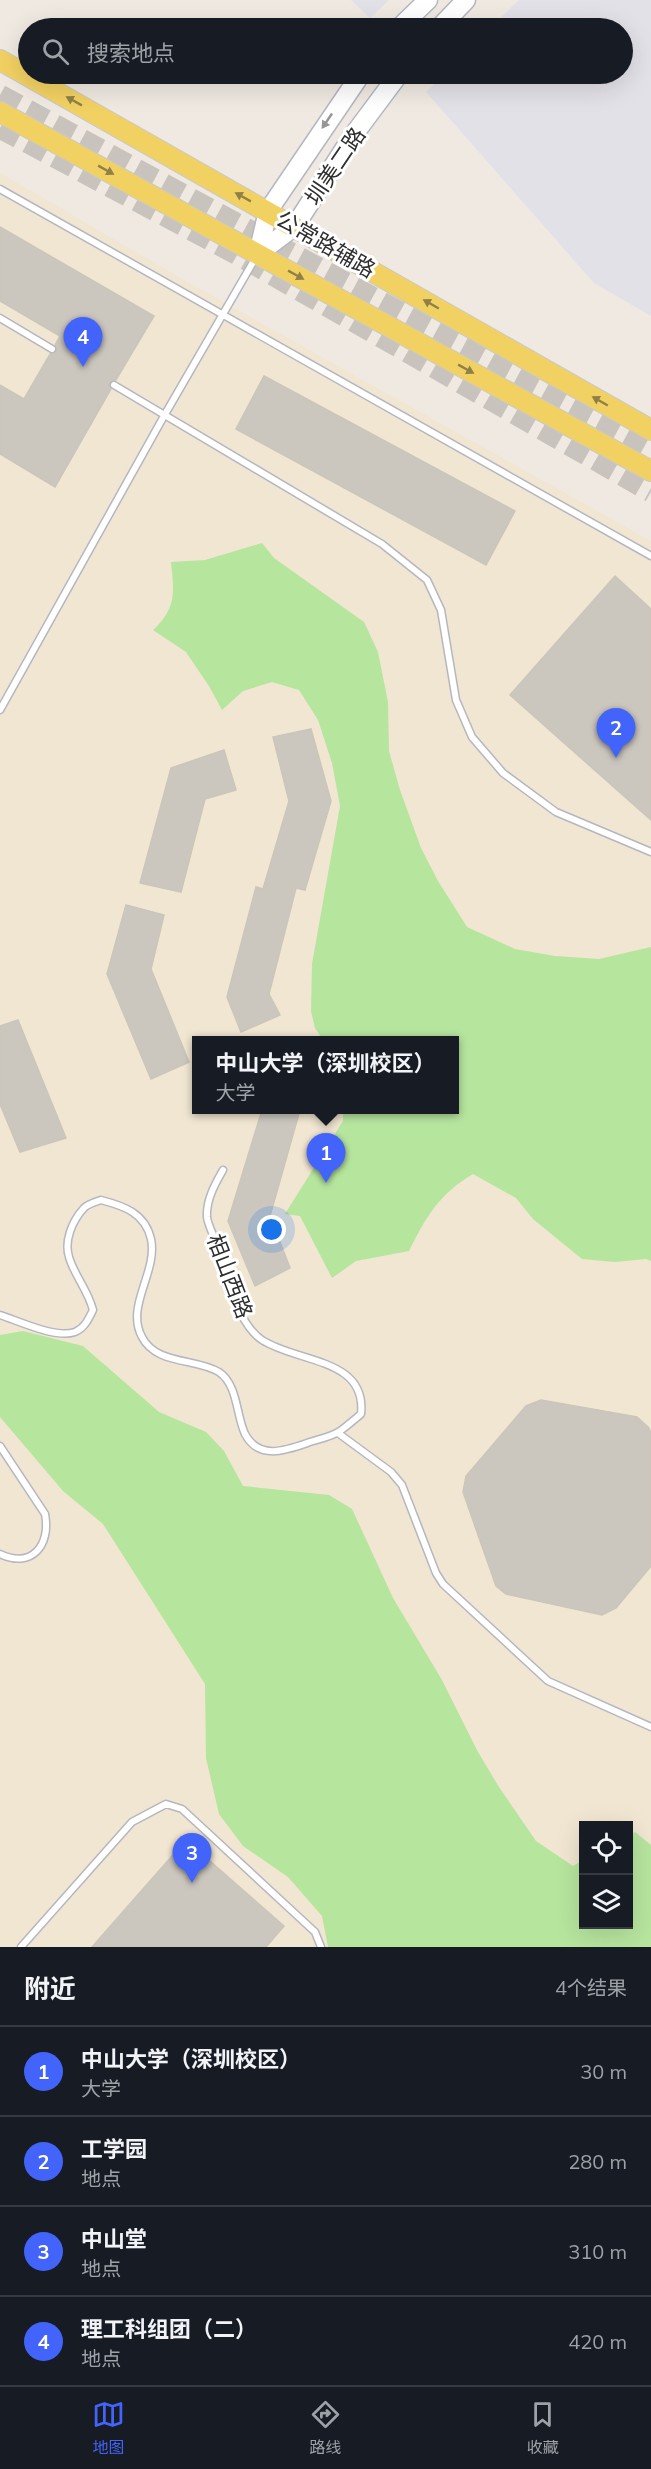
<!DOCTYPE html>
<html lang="zh">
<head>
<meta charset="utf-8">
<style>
	body { margin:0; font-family:Mulish,"Noto Sans SC",sans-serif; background:#20242c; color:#f1f3f6 }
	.controls { position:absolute; right:18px; bottom:18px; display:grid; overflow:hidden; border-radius:0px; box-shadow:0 6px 24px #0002 }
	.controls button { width:54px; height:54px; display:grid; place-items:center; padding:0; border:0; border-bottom:2px solid #363941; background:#171b24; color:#f1f3f6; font:30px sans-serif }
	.you { position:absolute; left:272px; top:1230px; width:21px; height:21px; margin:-15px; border:4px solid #fff; border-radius:50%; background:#1a73e8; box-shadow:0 0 0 9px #1a73e833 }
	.badge { display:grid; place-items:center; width:39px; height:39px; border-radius:50%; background:#4264fb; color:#fff; font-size:20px; font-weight:700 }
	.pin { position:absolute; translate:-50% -50px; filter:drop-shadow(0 2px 3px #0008) }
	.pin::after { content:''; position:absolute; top:32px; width:21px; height:18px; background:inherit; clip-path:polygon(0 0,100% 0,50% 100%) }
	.popup { position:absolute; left:192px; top:1036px; width:267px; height:78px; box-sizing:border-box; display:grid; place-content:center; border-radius:0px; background:#171b24; filter:drop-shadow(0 2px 4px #0005); font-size:20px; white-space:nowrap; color:#9ea1a6 }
	.popup b { font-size:22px; color:#f1f3f6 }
	.popup::after { content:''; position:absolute; left:50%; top:100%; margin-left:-12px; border:12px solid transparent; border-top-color:#171b24 }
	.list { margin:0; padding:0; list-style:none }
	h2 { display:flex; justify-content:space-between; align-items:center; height:78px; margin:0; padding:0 24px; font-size:26px }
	h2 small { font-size:20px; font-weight:400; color:#9ea1a6 }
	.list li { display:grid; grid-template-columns:39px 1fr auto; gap:18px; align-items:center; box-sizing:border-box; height:90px; padding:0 24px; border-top:2px solid #363941 }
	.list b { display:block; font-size:22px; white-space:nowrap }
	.list p { margin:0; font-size:20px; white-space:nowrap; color:#9ea1a6 }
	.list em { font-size:20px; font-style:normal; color:#9ea1a6 }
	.icon { flex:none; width:33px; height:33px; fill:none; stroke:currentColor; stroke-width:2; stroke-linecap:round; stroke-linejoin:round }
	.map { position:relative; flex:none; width:651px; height:1947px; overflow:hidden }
	.search { position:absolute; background:#171b24; box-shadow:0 6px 24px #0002; left:18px; right:18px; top:18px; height:66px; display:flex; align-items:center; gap:15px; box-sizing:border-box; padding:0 21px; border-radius:33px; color:#9ea1a6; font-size:22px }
	.sheet { height:438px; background:#171b24 }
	nav { display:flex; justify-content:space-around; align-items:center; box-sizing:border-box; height:84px; border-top:2px solid #363941; background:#171b24; font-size:16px; color:#9ea1a6 }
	nav a { display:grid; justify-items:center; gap:3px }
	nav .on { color:#4264fb }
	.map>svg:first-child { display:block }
</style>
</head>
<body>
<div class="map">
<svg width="651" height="1947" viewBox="0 0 651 1947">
	<rect width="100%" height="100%" fill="#efe9e1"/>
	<path fill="#e3e1e8" d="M351,0H389L370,18Z
		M519,0H651V316L594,283L426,92L444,74H622V28H490Z"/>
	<path fill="#f0e6d1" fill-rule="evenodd" d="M0,173L191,284L651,541V1947H0ZM197,1040H455V1110H197ZM584,1826H628V1924H584Z"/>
	<path fill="#b6e59e" d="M262,543L274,558L364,622L378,652L388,702L389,751L400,790L421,848L438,881L467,927L515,949L555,956L599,959L651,947V1261L646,1259L615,1262L582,1259L533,1219L516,1198L473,1174C439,1194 426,1217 409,1251L356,1261L332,1278L300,1216L285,1214L343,1121V1110H455V1040H323L315,1028L311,1011L312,964L340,806L332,763L318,720L299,690L272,682L243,691L222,710L209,686L186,652L153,630C177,608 174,591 171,562L205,560Z
		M23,1331L83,1346L159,1412L206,1432L224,1451L243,1486L329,1495L352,1509L393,1598L442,1680L478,1752L499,1787L536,1841L573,1866L583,1860L584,1924H628L629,1836L635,1832L651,1845V1947H328L322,1916L288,1877L243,1846L219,1814L206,1758L205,1684L103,1524L63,1491L0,1417V1335Z"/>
	<path fill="#cbc7bf" stroke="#cbc5ba" stroke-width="1.5" d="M0,227L154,316L116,380L109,383L111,389L55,487L0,454V385L24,399L50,354L57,351L55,345L60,336L0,301Z
		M264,376L515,511L486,565L236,429Z
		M615,576L651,609V820L510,695Z
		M311,729L331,801L305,890L296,888L269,994L280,1015L241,1032L227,997L256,887L263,889L289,801L273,737Z
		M224,750L236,790L205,799L181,892L140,883L171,768Z
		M126,905L164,915L151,969L189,1062L151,1079L107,974Z
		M18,1020L66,1138L20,1152L0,1104V1026Z
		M262,1110H300L270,1216L290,1268L255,1286L228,1221Z
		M541,1400L637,1417L649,1428L651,1434V1566L616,1608L602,1615L506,1594L496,1586L463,1492L466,1476L526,1406Z
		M186,1840L284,1926L266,1947H92Z"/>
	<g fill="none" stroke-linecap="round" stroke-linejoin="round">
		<path stroke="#c8c4bd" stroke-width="21" stroke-dasharray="21 10" stroke-linecap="butt" d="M0,95L651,448
			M0,128L236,254L651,492"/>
		<defs>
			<path id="service" d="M0,189L651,556
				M0,318L52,349
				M114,385L382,544L427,580L441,610L456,700L472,737L503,773L556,812L651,852
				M0,710L164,416L256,257
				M0,1315C19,1321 56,1339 75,1332C85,1328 89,1318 93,1310C88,1290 74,1275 69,1257C64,1241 72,1221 84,1208C88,1204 95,1202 101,1200C124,1206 145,1213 151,1239C158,1272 125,1306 142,1337C156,1365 196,1358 219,1372C238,1385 236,1415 245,1434C259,1461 287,1450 310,1442C319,1439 331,1437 340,1431C347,1426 354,1420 361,1414C367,1358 298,1363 262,1340C253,1334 245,1322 240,1312C231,1291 225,1268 218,1247C215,1238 208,1226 207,1217C206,1200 215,1184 223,1170
				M338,1433L391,1472L402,1485L436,1573L443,1584L548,1681L651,1727
				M0,1446L45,1514C51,1545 32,1569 0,1554
				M21,1947L132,1822L166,1804L182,1809L315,1932L321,1947"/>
			<path id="secondary" d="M399,28L428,0
				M439,28L466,0
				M258,254L295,226L352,137L399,74
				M258,254L268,211L361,74"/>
			<path id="primary" d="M0,60L651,430
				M0,112L651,471"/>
		</defs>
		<use href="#service" stroke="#b4b7c1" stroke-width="9"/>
		<use href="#secondary" stroke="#b4b7c1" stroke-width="21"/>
		<use href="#primary" stroke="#c9c9c9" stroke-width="22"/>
		<use href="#service" stroke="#fff" stroke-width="6"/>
		<use href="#secondary" stroke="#fff" stroke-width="18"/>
		<use href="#primary" stroke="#f2d163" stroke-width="20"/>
	</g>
	<defs><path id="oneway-solid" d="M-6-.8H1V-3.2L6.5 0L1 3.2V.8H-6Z" transform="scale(1.5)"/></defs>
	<g fill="#908048">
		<use href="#oneway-solid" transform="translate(74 101) rotate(-151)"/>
		<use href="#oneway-solid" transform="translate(106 170) rotate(29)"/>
		<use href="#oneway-solid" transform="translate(243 197) rotate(-151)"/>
		<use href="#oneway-solid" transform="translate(296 275) rotate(29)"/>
		<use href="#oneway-solid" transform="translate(431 304) rotate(-150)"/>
		<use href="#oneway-solid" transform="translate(466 369) rotate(29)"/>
		<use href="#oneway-solid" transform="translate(600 401) rotate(-150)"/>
	</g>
	<use fill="#969696" href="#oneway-solid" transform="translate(327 121) rotate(124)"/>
	<g text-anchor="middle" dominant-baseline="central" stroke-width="6" stroke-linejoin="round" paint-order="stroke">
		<g font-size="22" fill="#2e2e2e" stroke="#fff">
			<text transform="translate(335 166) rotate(-56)">圳美二路</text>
			<text transform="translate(326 244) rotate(30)">公常路辅路</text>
			<text transform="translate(230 1276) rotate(69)">相山西路</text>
		</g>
	</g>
</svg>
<div class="controls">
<button><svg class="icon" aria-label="locate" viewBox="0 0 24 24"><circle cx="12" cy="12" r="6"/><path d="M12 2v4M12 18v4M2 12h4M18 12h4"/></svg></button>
<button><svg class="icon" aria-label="layers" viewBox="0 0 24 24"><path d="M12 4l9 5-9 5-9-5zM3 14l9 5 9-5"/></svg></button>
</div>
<div class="you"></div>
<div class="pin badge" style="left:326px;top:1183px">1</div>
<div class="popup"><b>中山大学（深圳校区）</b>大学</div>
<div class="pin badge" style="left:616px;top:758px">2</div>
<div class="pin badge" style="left:192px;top:1883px">3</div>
<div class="pin badge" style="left:83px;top:367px">4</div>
<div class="search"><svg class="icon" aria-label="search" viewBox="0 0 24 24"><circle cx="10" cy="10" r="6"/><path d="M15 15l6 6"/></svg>搜索地点</div>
</div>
<section class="sheet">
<h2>附近<small>4个结果</small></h2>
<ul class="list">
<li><span class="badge">1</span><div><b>中山大学（深圳校区）</b><p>大学</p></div><em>30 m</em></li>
<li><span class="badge">2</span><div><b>工学园</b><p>地点</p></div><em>280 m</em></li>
<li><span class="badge">3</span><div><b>中山堂</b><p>地点</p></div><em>310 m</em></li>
<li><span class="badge">4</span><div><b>理工科组团（二）</b><p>地点</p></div><em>420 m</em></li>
</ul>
</section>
<nav>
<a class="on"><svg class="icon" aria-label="map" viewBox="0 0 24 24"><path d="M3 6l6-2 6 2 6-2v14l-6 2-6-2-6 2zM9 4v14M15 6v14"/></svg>地图</a>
<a><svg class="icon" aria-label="directions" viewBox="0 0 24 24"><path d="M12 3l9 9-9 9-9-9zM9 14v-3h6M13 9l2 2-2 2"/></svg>路线</a>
<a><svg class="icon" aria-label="saved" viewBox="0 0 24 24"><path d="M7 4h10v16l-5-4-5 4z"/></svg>收藏</a>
</nav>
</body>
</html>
